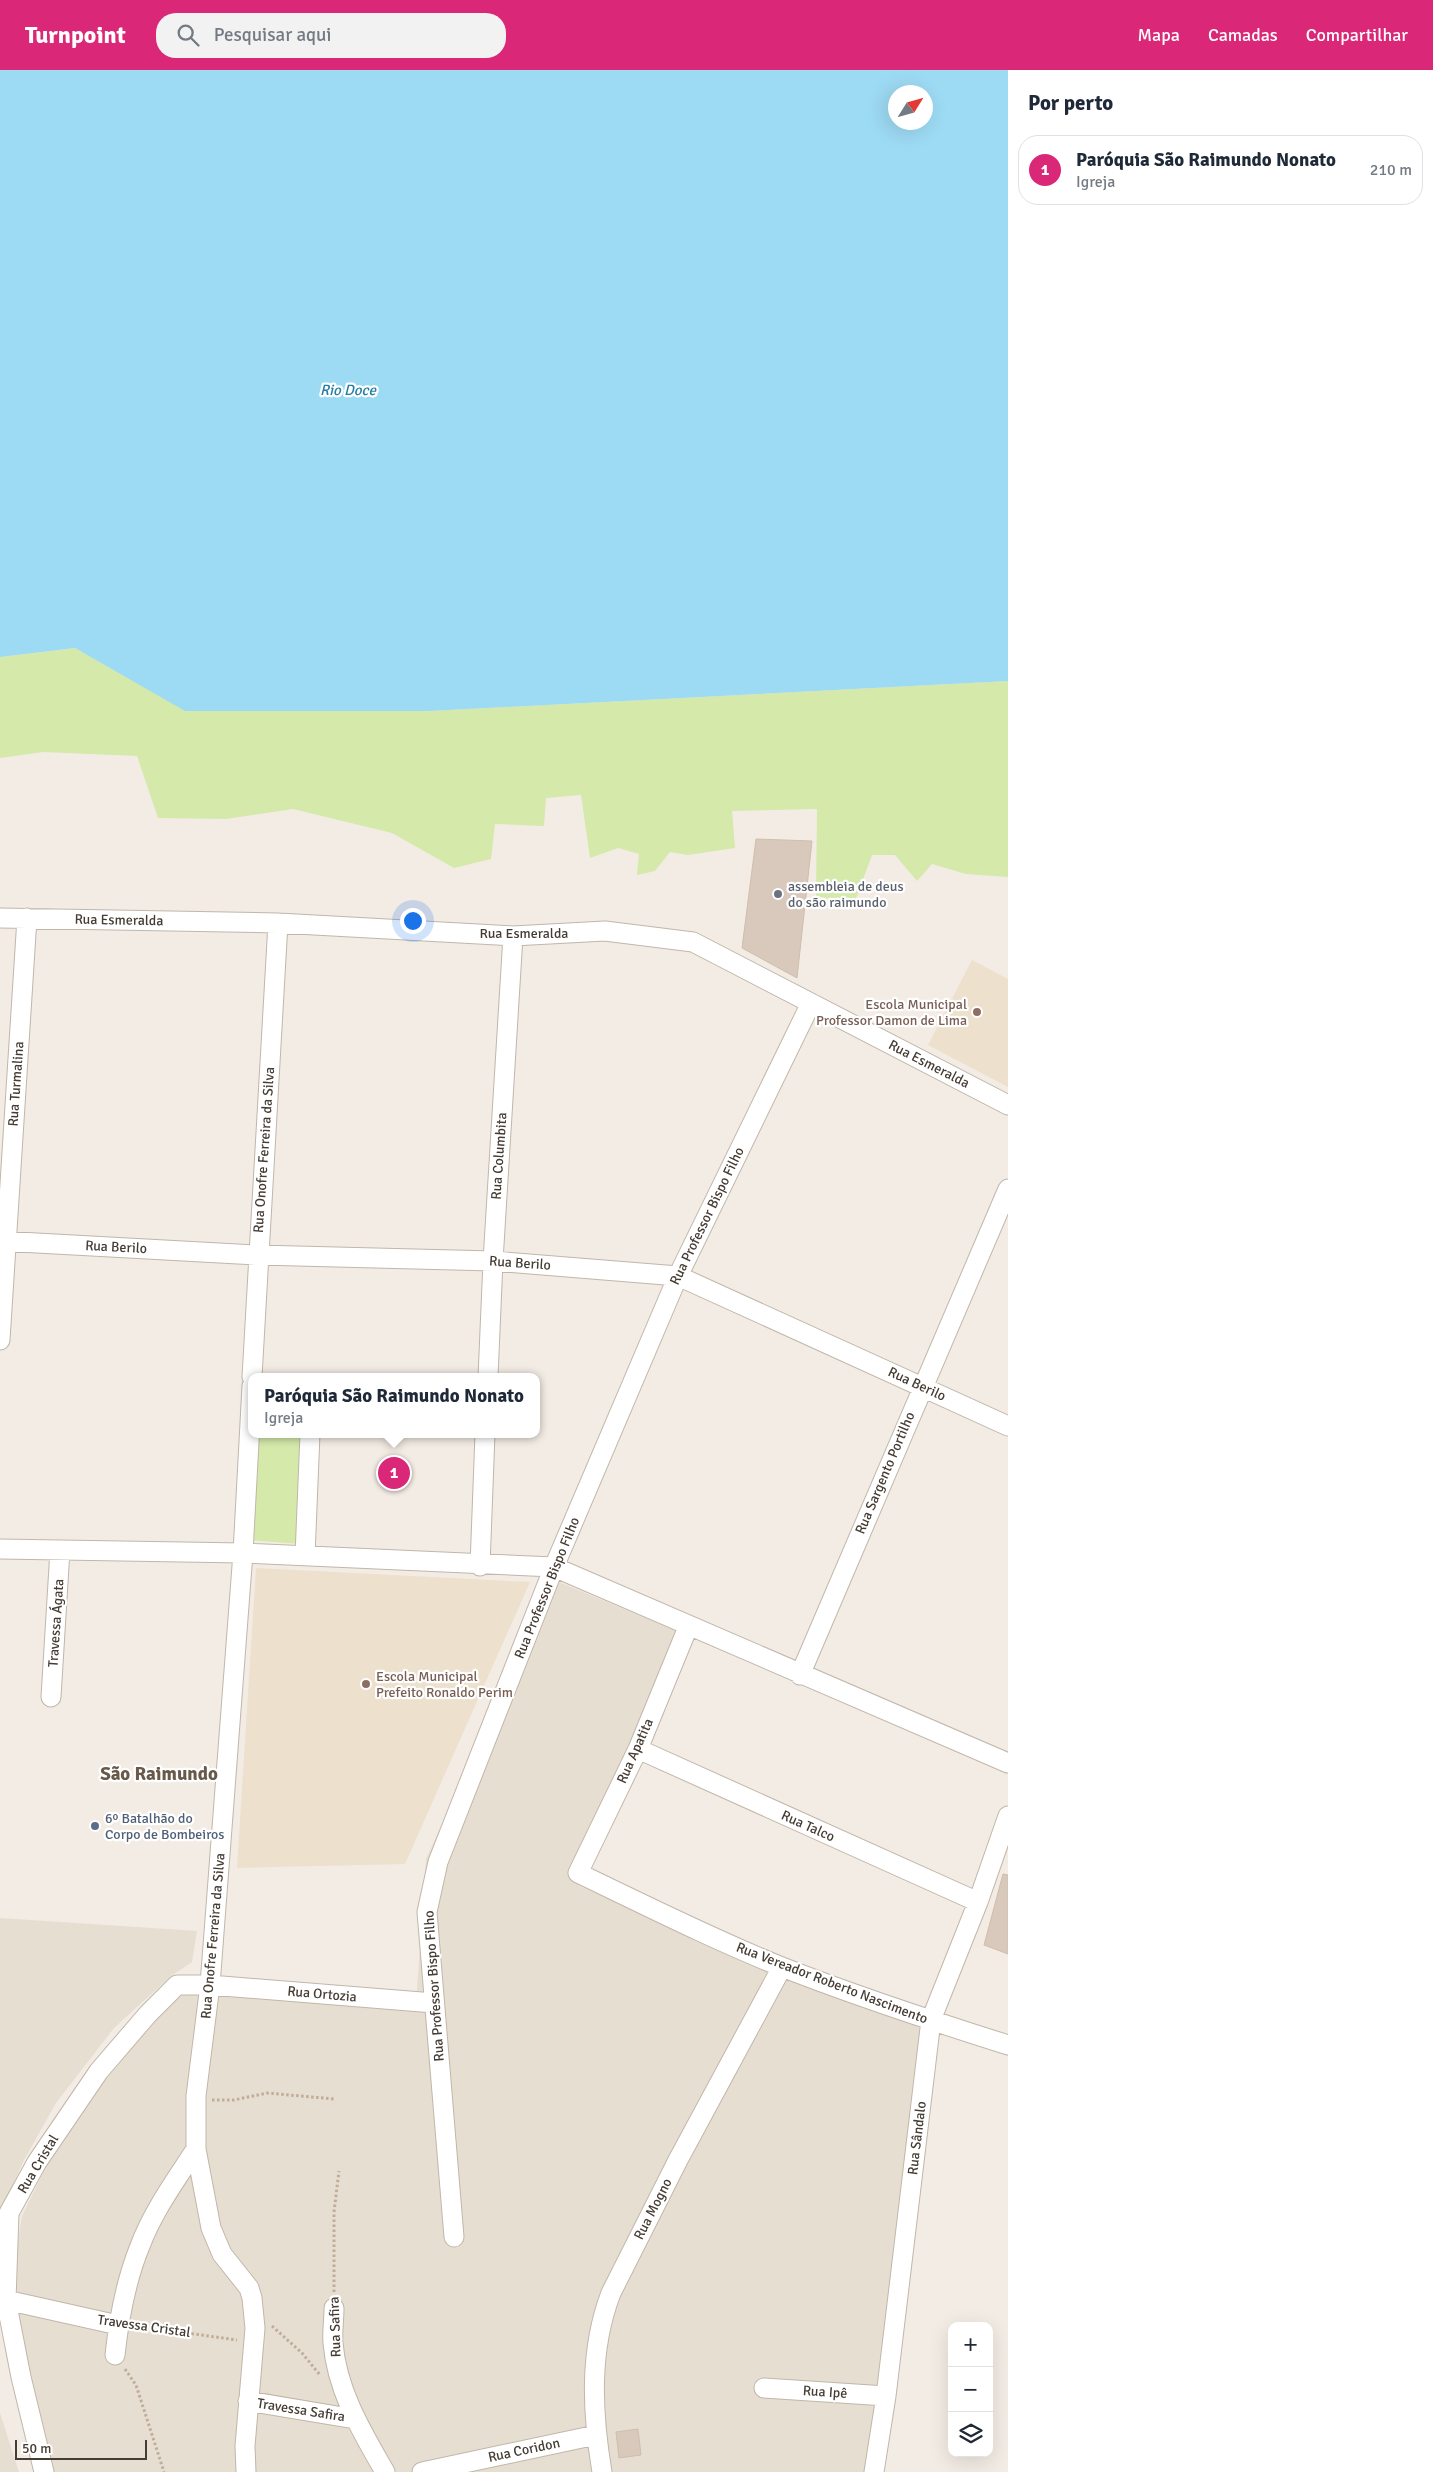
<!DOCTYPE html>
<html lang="pt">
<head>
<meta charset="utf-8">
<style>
	body { margin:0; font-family:Signika,sans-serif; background:#f2f2f3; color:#1f2937 }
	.controls { position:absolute; right:15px; bottom:15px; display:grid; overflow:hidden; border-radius:10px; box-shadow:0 5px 20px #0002 }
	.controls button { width:45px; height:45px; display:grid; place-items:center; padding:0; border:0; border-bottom:1px solid #e0e1e3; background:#fff; color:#1f2937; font:25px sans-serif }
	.compass { position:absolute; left:888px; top:15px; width:45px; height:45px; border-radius:50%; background:#fff; box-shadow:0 5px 20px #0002; rotate:53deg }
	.scale { position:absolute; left:15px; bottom:12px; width:132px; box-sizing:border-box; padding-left:5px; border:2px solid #453c34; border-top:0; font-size:14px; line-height:18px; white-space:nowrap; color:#453c34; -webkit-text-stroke:4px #fff; paint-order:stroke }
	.you { position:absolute; left:412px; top:850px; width:18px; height:18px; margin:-12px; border:4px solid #fff; border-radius:50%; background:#1a73e8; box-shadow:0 0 0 8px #1a73e833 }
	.badge { display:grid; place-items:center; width:32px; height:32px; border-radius:50%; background:#db2777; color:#fff; font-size:16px; font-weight:700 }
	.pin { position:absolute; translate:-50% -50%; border:2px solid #fff; box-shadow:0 1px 5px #0006 }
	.popup { position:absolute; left:248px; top:1303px; width:292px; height:65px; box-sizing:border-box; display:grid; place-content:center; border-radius:10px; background:#fff; filter:drop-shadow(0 1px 4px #0005); font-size:16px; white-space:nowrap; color:#747a83 }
	.popup b { font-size:19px; color:#1f2937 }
	.popup::after { content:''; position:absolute; left:50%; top:100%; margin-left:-10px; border:10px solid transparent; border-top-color:#fff }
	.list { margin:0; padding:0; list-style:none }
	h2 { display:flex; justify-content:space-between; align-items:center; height:65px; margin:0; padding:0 20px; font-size:21px }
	h2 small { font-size:16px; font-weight:400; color:#747a83 }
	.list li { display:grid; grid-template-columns:32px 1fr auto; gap:15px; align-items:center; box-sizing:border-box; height:70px; margin:0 10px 10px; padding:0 10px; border:1px solid #e0e1e3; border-radius:20px }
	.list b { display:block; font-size:19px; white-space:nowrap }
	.list p { margin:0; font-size:16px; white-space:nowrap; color:#747a83 }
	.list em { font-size:16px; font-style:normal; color:#747a83 }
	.icon { flex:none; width:28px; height:28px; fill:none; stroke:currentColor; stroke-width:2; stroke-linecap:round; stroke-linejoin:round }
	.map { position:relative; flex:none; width:1008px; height:2402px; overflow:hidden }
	header { display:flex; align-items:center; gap:30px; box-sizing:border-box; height:70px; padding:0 25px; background:#db2777; color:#fff }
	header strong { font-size:24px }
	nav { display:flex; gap:28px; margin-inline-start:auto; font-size:18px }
	.search { width:350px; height:45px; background:#f2f2f3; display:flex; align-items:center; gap:12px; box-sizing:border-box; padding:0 18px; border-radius:20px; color:#747a83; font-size:19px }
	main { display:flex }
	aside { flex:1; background:#fff }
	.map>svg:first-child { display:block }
</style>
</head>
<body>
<header>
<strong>Turnpoint</strong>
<div class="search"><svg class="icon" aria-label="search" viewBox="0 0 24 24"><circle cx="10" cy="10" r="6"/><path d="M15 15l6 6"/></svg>Pesquisar aqui</div>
<nav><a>Mapa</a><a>Camadas</a><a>Compartilhar</a></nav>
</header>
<main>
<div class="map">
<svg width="1008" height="2402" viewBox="0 0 1008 2402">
	<rect width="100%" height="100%" fill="#f3ece4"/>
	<path fill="#e7ded2" d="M554,1510L679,1562L579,1816L933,1961L871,2402H49L9,2226L22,2146L63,2062L159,1944L188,1914L416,1934L426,1789Z
		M0,1848L197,1861L192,1892L171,1906L114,1958L56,2033L24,2090L0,2144Z
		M0,2343L1,2346L19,2402H0Z"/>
	<path fill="#ede0cd" d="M972,890L1008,909V1017L928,975Z
		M256,1498L530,1512L405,1794L237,1798Z"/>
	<path fill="#d4e9aa" d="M75,578L186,641H429L1008,611V807L966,804L932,794L917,811L895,785H872L854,834L816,826L817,739L732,741L735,778L688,785L670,782L655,801L637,805L639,784L618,778L590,788L581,725L546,728L544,756L495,754L491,789L454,798L392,763L293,739L226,749L158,748L137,686L43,682L0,688V587Z
		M252,1364H307L300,1474L248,1470Z"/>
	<path fill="#9ddaf3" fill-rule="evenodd" d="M0,0H1008V611L429,641H185L75,578L0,587ZM896,22H926V52H896Z"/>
	<path fill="#d8c9bc" stroke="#d0beac" d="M756,769L812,771L797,908L742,878Z
		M1003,1804L1008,1805V1884L984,1875Z
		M638,2359L641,2385L619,2388L616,2362Z"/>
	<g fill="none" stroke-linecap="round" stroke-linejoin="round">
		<defs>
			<path id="minor" d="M0,848L278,853L513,866L605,861L693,872L1008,1035
				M0,1171L258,1185L493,1191L678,1206L1008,1356
				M0,1270L27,848
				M252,1307L278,853
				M488,1307L493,1191L513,866
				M0,1479L243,1483L554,1497L1008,1693
				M305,1486L310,1364
				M480,1496L485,1364
				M688,1557L638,1679L578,1803C645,1835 712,1869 782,1897C856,1926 932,1951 1008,1975
				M800,1605L1008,1119
				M51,1627L60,1480
				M638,1679L978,1832
				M454,2167L427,1842L438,1792L554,1497L678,1206L811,933
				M6,2230L118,2255
				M334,2238C334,2250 332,2262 333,2273C337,2321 362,2362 385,2402
				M115,2285C119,2248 126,2210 140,2176C153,2141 176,2110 196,2079
				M764,2318L886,2326
				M248,2331L355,2349
				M44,2402L21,2307L6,2230L9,2143L37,2092L99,2001L148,1944L177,1915H210L434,1933
				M246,2402L245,2376L255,2258L252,2228L249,2218L222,2184L211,2158L196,2079V2026L210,1915L243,1483L252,1316
				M422,2402L596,2365
				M602,2402C592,2342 589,2280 611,2223L678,2090L782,1897
				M874,2402L886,2326L931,1950L978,1832L1008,1746"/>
		</defs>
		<use href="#minor" stroke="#c1b6a9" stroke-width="21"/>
		<path stroke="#c1ad97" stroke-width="3" stroke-dasharray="2.5 2.5" stroke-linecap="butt" d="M212,2030H234L267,2023L334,2029
			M334,2222V2142L339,2101
			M137,2256L237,2270
			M272,2256L302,2283L320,2305
			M125,2299L136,2315L164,2402"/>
		<use href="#minor" stroke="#fff" stroke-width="19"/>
	</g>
	<circle fill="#6b7280" stroke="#fff" stroke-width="2" cx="778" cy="824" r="5"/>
	<g fill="#8d6e63" stroke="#fff" stroke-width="2">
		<circle cx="977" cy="942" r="5"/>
		<circle cx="366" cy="1614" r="5"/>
	</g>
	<circle fill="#5c6f8a" stroke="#fff" stroke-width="2" cx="95" cy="1756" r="5"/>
	<g text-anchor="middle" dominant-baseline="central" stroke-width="4.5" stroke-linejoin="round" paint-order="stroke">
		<g font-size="14" fill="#5b616d" stroke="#fff" text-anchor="start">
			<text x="788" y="816">assembleia de deus<tspan x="788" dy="16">do são raimundo</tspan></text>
		</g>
		<g font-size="14" fill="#453c34" stroke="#fff">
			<text transform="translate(119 850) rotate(1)">Rua Esmeralda</text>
			<text x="524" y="863">Rua Esmeralda</text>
			<text transform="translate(929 994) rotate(27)">Rua Esmeralda</text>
			<text transform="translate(16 1014) rotate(-86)">Rua Turmalina</text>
			<text transform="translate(264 1080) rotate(-86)">Rua Onofre Ferreira da Silva</text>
			<text transform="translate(499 1086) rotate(-86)">Rua Columbita</text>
			<text transform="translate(707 1146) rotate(-64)">Rua Professor Bispo Filho</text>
			<text transform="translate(116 1177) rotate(3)">Rua Berilo</text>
			<text transform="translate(520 1193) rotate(4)">Rua Berilo</text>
			<text transform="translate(917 1314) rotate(25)">Rua Berilo</text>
			<text transform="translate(885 1403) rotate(-67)">Rua Sargento Portilho</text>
			<text transform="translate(547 1518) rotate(-68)">Rua Professor Bispo Filho</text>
			<text transform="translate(56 1553) rotate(-86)">Travessa Ágata</text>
			<text transform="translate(635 1681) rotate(-66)">Rua Apatita</text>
			<text transform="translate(808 1756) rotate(24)">Rua Talco</text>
			<text transform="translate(213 1866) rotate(-85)">Rua Onofre Ferreira da Silva</text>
			<text transform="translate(832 1913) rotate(21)">Rua Vereador Roberto Nascimento</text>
			<text transform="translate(434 1916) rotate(-94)">Rua Professor Bispo Filho</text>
			<text transform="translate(322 1924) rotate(5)">Rua Ortozia</text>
			<text transform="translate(917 2068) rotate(-83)">Rua Sândalo</text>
			<text transform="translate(38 2094) rotate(-59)">Rua Cristal</text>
			<text transform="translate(653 2139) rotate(-63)">Rua Mogno</text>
			<text transform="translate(144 2256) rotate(8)">Travessa Cristal</text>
			<text transform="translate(335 2257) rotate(-92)">Rua Safira</text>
			<text transform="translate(825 2322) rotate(4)">Rua Ipê</text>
			<text transform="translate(301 2340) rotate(9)">Travessa Safira</text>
			<text transform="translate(524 2380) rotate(-12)">Rua Coridon</text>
		</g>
		<g font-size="14" fill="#785e54" stroke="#fff" text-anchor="end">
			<text x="967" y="934">Escola Municipal<tspan x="967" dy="16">Professor Damon de Lima</tspan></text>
			<text x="376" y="1606" text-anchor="start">Escola Municipal<tspan x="376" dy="16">Prefeito Ronaldo Perim</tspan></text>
		</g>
		<g font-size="14" fill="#4e5e75" stroke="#fff" text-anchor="start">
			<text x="105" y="1748">6º Batalhão do<tspan x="105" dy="16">Corpo de Bombeiros</tspan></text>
		</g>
		<g font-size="15" font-style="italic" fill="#277ea5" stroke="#fff">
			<text x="348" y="320">Rio Doce</text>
		</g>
		<g font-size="19" font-weight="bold" fill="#68594a" stroke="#fff">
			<text x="159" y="1704">São Raimundo</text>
		</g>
	</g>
</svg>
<div class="controls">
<button>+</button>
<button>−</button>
<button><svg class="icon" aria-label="layers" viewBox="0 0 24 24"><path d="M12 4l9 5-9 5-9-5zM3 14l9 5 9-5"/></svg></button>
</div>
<svg class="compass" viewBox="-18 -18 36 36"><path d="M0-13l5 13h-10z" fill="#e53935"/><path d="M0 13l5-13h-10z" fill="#747a83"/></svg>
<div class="scale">50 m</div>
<div class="you"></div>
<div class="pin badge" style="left:394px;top:1403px">1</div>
<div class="popup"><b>Paróquia São Raimundo Nonato</b>Igreja</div>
</div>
<aside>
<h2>Por perto<small></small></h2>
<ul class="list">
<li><span class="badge">1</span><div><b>Paróquia São Raimundo Nonato</b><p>Igreja</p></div><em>210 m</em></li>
</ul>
</aside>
</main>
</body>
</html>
